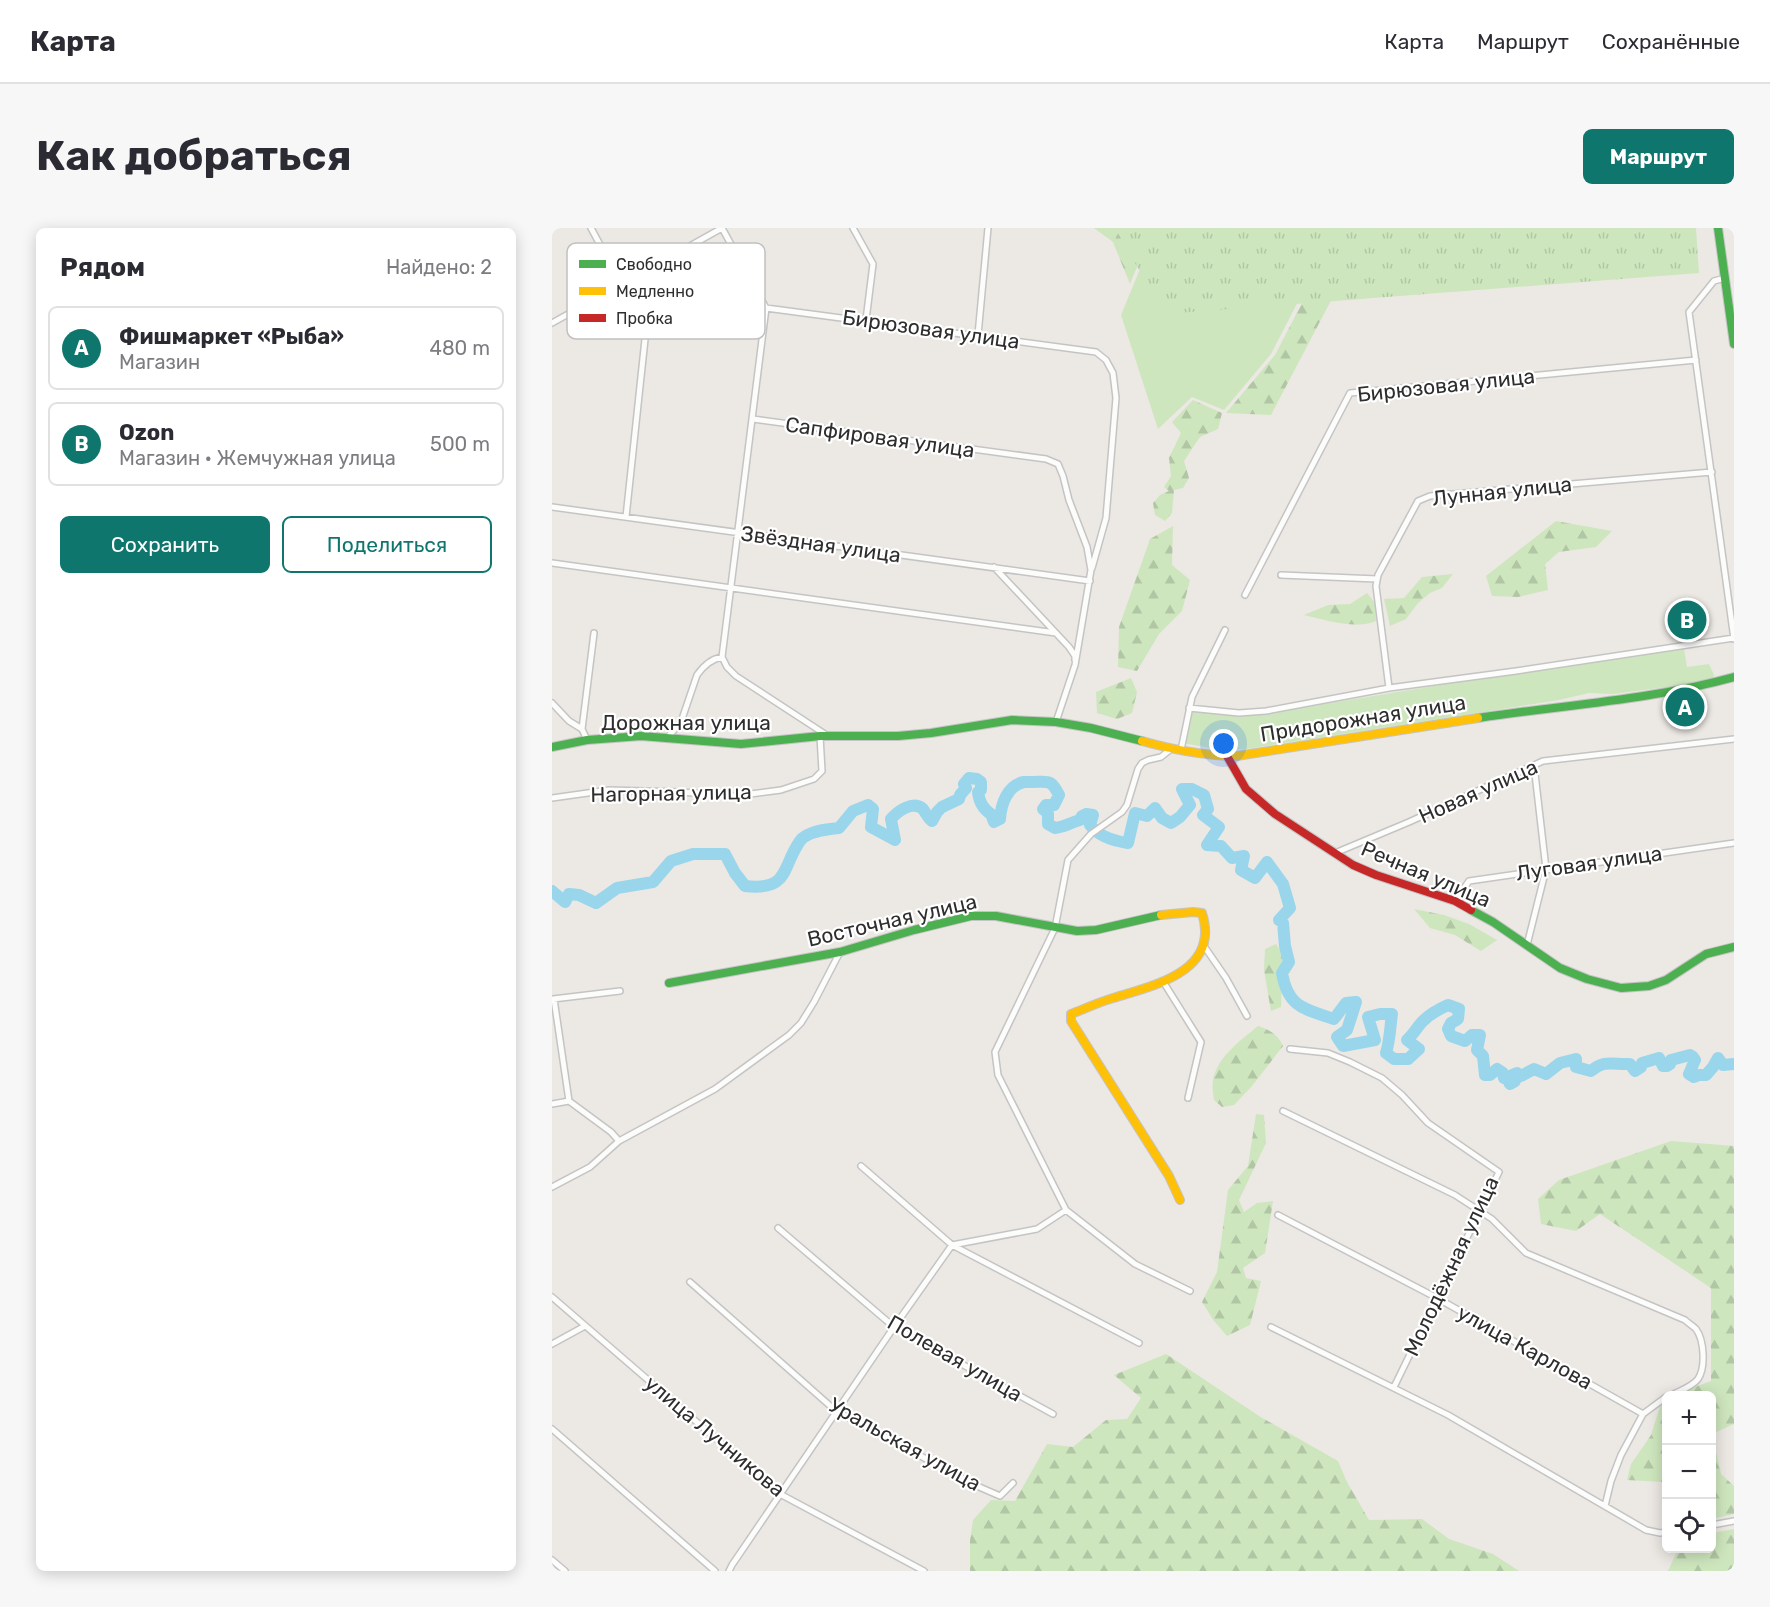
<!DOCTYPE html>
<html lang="ru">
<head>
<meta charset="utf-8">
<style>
	body { margin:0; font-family:Rubik,sans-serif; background:#f7f7f7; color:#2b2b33 }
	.controls { position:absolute; right:18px; bottom:18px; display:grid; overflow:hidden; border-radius:9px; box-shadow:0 3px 15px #0003 }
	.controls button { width:54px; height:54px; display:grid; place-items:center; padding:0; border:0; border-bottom:2px solid #e1e1e2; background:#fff; color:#2b2b33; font:30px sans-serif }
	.you { position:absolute; left:672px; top:516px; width:21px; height:21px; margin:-15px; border:4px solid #fff; border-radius:50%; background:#1a73e8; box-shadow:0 0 0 9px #1a73e833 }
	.badge { display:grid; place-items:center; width:39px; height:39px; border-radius:50%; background:#0f766e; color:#fff; font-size:20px; font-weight:700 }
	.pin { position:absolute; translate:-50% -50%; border:3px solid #fff; box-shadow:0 2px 6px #0006 }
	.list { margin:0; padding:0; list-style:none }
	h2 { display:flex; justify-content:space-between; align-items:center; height:78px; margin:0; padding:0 24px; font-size:26px }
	h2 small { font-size:20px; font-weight:400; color:#7c7c81 }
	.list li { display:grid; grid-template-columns:39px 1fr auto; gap:18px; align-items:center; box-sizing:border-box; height:84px; margin:0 12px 12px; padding:0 12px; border:2px solid #e1e1e2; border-radius:9px }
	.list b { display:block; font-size:22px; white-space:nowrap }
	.list p { margin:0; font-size:20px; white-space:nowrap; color:#7c7c81 }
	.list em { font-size:20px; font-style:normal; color:#7c7c81 }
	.actions { display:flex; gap:12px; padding:18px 24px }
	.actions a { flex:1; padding:14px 0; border:2px solid #0f766e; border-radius:9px; text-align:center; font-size:21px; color:#0f766e }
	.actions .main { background:#0f766e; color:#fff }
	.icon { flex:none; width:33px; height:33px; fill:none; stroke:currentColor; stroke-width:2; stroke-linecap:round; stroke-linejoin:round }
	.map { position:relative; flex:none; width:1182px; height:1343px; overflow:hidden; border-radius:9px }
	header { display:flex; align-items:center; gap:36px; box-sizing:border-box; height:84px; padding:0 30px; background:#fff; border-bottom:2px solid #e1e1e2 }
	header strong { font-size:28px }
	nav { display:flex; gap:33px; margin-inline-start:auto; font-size:21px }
	.intro { display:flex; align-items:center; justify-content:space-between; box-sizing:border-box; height:144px; padding:0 36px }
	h1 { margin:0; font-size:42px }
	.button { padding:15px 27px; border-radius:9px; background:#0f766e; color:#fff; font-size:21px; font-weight:700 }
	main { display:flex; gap:36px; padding:0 36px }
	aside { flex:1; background:#fff; border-radius:9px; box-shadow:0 3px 15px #0003 }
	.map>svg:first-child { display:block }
</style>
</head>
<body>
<header>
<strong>Карта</strong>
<nav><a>Карта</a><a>Маршрут</a><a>Сохранённые</a></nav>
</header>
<div class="intro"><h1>Как добраться</h1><a class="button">Маршрут</a></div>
<main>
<aside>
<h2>Рядом<small>Найдено: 2</small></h2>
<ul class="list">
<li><span class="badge">A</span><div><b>Фишмаркет «Рыба»</b><p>Магазин</p></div><em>480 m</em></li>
<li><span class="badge">B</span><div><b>Ozon</b><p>Магазин · Жемчужная улица</p></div><em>500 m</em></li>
</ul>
<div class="actions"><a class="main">Сохранить</a><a>Поделиться</a></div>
</aside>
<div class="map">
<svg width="1182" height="1343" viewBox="0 0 1182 1343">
	<defs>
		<pattern id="forest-firs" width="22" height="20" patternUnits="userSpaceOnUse" patternTransform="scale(1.5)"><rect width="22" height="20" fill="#cee6be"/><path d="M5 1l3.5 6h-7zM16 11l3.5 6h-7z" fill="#b1c6a4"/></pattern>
		<pattern id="park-tufts" width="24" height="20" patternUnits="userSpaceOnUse" patternTransform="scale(1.5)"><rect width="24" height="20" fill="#cee6be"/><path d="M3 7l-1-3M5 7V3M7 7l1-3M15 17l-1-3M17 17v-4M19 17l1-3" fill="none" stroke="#b1c6a4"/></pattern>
	</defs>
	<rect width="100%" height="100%" fill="#ece8e4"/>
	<path fill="#cee6be" d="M605,0H784L719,126L672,182L640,169L606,201L569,87Z
		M1132,421L1135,439L1157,436L1162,447L1161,450L1137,456L1061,466L1037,465L1007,472L694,521L669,522L631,515L639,485L644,483L687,488L729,483L998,439Z"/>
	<path fill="url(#forest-firs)" d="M542,0H601L578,56L561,14Z
		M789,0H817L719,187L674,185L723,127Z
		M641,172L670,185L666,201L648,209L632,233L637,250L631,260L622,262L620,285L613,293L603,287L601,275L608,267L617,263L612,259L619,248L617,230L629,205L620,194Z
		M1004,293L1060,303L1044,319L1007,324L993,336L996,362L966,369L940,368L934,348Z
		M621,298L620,337L638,352L630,383L607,406L585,443L566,439L567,399L598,311Z
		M901,346L890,360L878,365L866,375L854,391L838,398L832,371L852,370L870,349Z
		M815,365L823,375L824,393C803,402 774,392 752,387L776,377L798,376Z
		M579,450L585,464L580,485L565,491L545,485L544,464Z
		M862,681L892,687L917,696L945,712L929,723L903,707L878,700Z
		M724,716L731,726L729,779L719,783L712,742L713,721Z
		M706,798C717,801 726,807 731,818L700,858L682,877L670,879L662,872C661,866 660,858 661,852C666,828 688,813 706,798Z
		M704,886L712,887L714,915L687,972L692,984L705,975L721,973L713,1025L691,1040L694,1050L709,1053L698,1097L675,1108L662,1093L650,1074L665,1044L676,962L696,938Z
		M1119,913L1182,918V1196L1160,1206L1169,1246L1182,1258V1286L1160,1291V1168L1121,1167L1159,1153V1060L1048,986L1024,1003L989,996L986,971L1007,952Z
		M614,1126L707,1188L786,1233L795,1254L817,1292L870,1291L897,1311L941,1326L967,1343H418V1313L421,1292L439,1272L463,1273L495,1216L521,1219L554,1192L575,1191L589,1170L562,1147Z
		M1114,1170V1257L1112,1254L1075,1252L1079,1236L1099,1207L1110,1172Z
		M1182,1301V1343H1116L1126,1321L1160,1320V1305Z"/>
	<path fill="url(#park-tufts)" d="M563,0H1144L1147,45L612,86Z"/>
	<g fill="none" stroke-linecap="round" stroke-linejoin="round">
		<path stroke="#99d6ec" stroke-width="12" d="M0,663L13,674L17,666L27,667L44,675L65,660L101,654L119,633L141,626H173L183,645L193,658C238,663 229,640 248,613C255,603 276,601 287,600L301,583L316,577L321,581L319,599L343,612L339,591C346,583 361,572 371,581C374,585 375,589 380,593L385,584L390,579L407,571L408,567L414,560L412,556L417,550L425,551L429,554V562L426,564C427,573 431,581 439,586L442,594L448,591C449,577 455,557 472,554C472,554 481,554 481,554C497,554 499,551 507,567L502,577H494L491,581L496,585V596L503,600C514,599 519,594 528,592L530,588L534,586L541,587L538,597C547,609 562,613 576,615L583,585L595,588L603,580L610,590L619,595L628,589L638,577L630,561H640L652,567L656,581L651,587L667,599L655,617L669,618L680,630L692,628L689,642L703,650L715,634L731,656L738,680L727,692L731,695L733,718L737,734L730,745C736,780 753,781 782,791L794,775L804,774L795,802L785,809L791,818L823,812L816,789L828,786H840C838,800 838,812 834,825L842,831H856L867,821L855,812C862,806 865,799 871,793C878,786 887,781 896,777L907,781L906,791L899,795L896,801L899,808L913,813L920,807H928L925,822L931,828L933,847H938L945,841L951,845L952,850L956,852L958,856L963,853L960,847L965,845L969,848L982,841L994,846L1008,835L1024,831V839L1039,843C1053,831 1061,837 1078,836L1083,843L1089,839L1090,835L1107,830L1111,838H1115L1118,836L1119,832L1138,827L1141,829L1143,832L1137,846L1142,849L1147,847H1154L1161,839L1166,830L1171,837L1182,836"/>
		<defs>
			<path id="street" d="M39,0L94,102L74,289
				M170,0L214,80L170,429L175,439L184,448L276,508
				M301,0L321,36L314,92
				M1173,50L1162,53L1137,84L1182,411
				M214,80L544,124L554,132L561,145L564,170L554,290L540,340
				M0,95L170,0
				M426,107L436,0
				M201,191L494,231L506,236L511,248L517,272L535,319L539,342L523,437L504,494
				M0,279L538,353
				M0,335L504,405
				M442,339L517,419L523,428V432
				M729,347L825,351
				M693,367L798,165L1144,132
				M837,460L824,358L826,347L866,273L878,268L1160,244
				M0,475L17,493L30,501
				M637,480L687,485L714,483L837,460L964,443L1182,410
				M115,510L129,494L145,447C152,437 159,431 170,429
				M35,512L30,501L42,405
				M619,521L609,529L596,532L590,535L586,541L575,577L570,584L539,606L516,632L503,700L443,824L446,847L514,982L583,1036L638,1063
				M629,522L640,469L673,402
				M0,570L57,562L128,564L183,568L229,562L262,551L270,543L268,508
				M783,625L857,594L991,533L1182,511
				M903,673L917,653L1182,615
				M975,717L994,641L982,537
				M652,718L674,750L695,788
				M612,755L649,814L636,870
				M1,771L68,763
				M2,771L17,873
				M738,821L776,825L798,834L830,850L850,867L876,895L947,944L842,1159
				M0,876L17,873L59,904L67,913
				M731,883L903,967L940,991L974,1025L1133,1092C1136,1095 1141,1098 1144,1101C1152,1112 1154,1139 1146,1151C1140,1159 1127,1163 1118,1168
				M309,938L400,1017L587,1115
				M0,959L38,939L67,913L163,861L237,807L249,795L262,774L288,724
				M726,987L885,1070L1091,1186
				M226,1000L342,1099L501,1186
				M138,1054L284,1183L425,1258L448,1268L461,1255
				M0,1069L228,1266L372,1343
				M719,1099L896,1187L1094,1302L1108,1305L1114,1304
				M0,1116L33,1098
				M0,1201L163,1343
				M1053,1278L1059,1253L1069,1227L1091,1186L1114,1169
				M1160,1297L1182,1293
				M0,1332L13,1343
				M177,1343L180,1337L342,1099L400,1017L485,1001L514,982"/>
			<path id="fast" d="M1166,0L1182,116
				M926,490C1011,477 1099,472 1182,449
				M0,519L35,512L89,508L189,516L268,508H346L379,505L460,492L504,494L539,500L590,513
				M919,682L941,694L1008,740L1035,751L1069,760L1097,758L1114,752L1154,726L1182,719
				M117,755L288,724L362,702L419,688H444L525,703L544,702L609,687"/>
			<path id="slow" d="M590,513C622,522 653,528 685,528L926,490
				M609,687L641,684L650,685C669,745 599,758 558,771C545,775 532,781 519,786V793L617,948L628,972"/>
			<path id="jam" d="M675,528L694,561L723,586L801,637L824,647L903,673L919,682"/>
		</defs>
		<use href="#street" stroke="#c5c4c5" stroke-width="8"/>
		<use href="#fast" stroke="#c5c4c5" stroke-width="10"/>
		<use href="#slow" stroke="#c5c4c5" stroke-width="10"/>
		<use href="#jam" stroke="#c5c4c5" stroke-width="10"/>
		<use href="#street" stroke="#fcfcfb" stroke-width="5"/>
		<use href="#fast" stroke="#4caf50" stroke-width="8"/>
		<use href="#slow" stroke="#ffc107" stroke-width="8"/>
		<use href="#jam" stroke="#c62828" stroke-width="8"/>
	</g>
	<g text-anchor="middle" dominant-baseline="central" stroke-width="4.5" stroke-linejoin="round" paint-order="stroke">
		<g font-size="21" fill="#2e2e2e" stroke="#fff">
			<text transform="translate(379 101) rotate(8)">Бирюзовая улица</text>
			<text transform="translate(894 157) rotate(-6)">Бирюзовая улица</text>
			<text transform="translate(328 209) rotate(8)">Сапфировая улица</text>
			<text transform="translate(950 263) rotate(-6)">Лунная улица</text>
			<text transform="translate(269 316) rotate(8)">Звёздная улица</text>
			<text transform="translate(811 490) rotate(-9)">Придорожная улица</text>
			<text x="134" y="494">Дорожная улица</text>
			<text transform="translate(926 563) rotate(-24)">Новая улица</text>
			<text transform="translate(119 565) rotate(-1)">Нагорная улица</text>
			<text transform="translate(1037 635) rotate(-8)">Луговая улица</text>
			<text transform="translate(874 646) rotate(23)">Речная улица</text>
			<text transform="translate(340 692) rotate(-13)">Восточная улица</text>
			<text transform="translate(899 1038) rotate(-65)">Молодёжная улица</text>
			<text transform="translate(973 1119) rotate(29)">улица Карлова</text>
			<text transform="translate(403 1130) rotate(30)">Полевая улица</text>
			<text transform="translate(163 1208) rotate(40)">улица Лучникова</text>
			<text transform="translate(353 1216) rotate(29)">Уральская улица</text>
		</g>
	</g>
	<rect x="15" y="15" width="198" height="96" rx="9" fill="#fff" stroke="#c0c0c0" stroke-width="1.5"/>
	<rect x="27" y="32" width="27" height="8" fill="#4caf50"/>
	<rect x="27" y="59" width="27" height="8" fill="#ffc107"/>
	<rect x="27" y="86" width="27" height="8" fill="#c62828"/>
	<g font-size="16" fill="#2e2e2e">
		<text x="64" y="42">Свободно</text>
		<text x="64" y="69">Медленно</text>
		<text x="64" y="96">Пробка</text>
	</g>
</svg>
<div class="controls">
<button>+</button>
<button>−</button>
<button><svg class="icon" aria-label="locate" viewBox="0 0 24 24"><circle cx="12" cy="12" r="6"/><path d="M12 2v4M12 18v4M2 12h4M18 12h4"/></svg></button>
</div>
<div class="you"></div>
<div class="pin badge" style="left:1133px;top:479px">A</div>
<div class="pin badge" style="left:1135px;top:392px">B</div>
</div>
</main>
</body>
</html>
